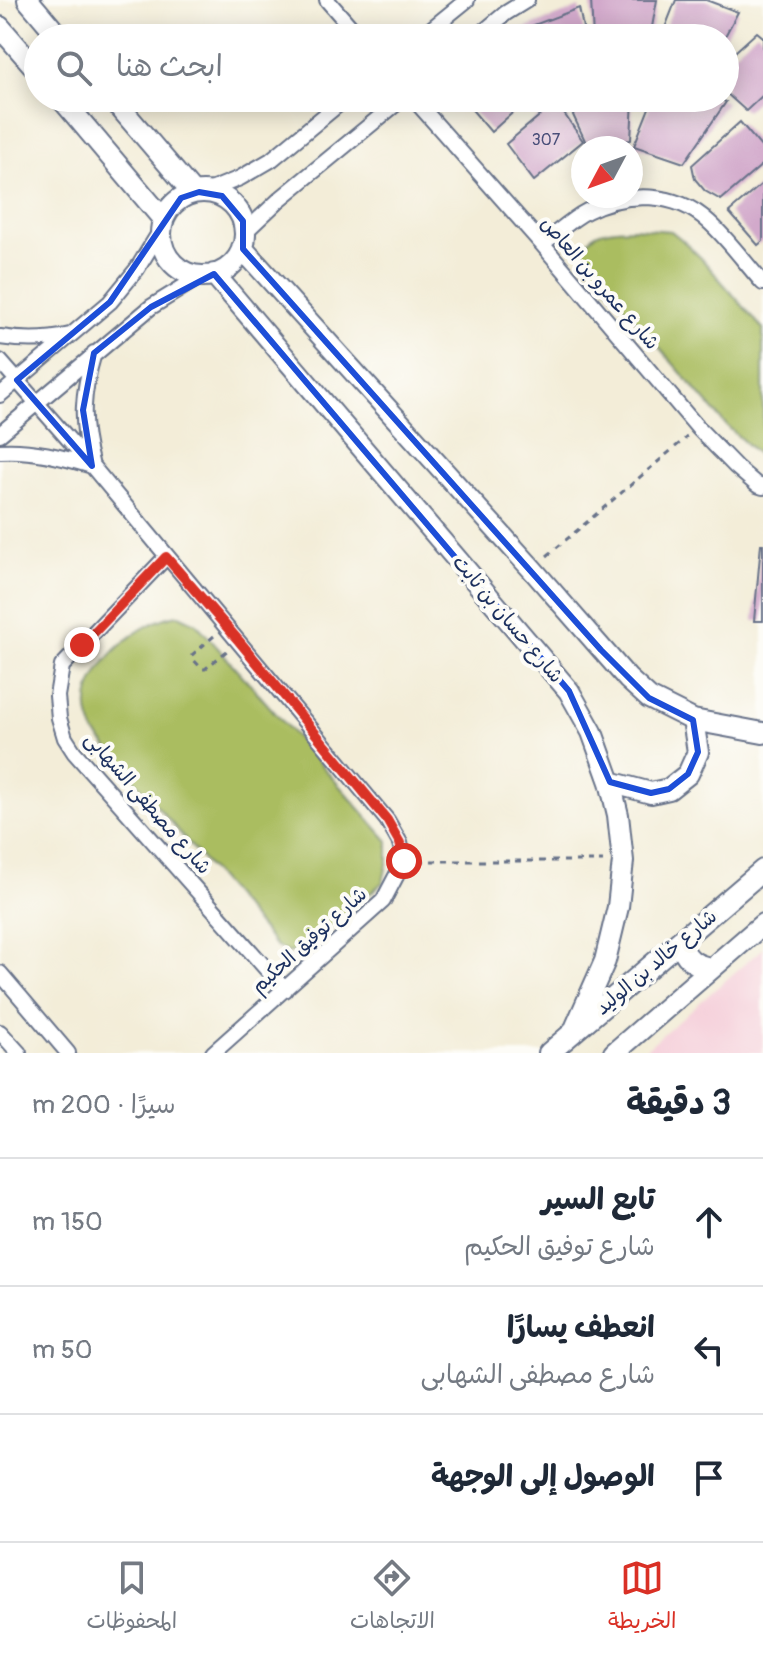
<!DOCTYPE html>
<html lang="ar">
<head>
<meta charset="utf-8">
<style>
	body { margin:0; font-family:Pangolin,"Playpen Sans Arabic",sans-serif; background:#f2f2f3; color:#1f2937; direction:rtl }
	.compass { position:absolute; left:571px; top:136px; width:72px; height:72px; border-radius:50%; background:#fff; box-shadow:0 4px 20px #0003; rotate:229deg }
	.stop { position:absolute; width:24px; height:24px; margin:-18px; border:6px solid #d93025; border-radius:50%; background:#fff }
	.stop.end { background:#d93025; border-color:#fff; box-shadow:0 2px 8px #0008 }
	.list { margin:0; padding:0; list-style:none }
	h2 { display:flex; justify-content:space-between; align-items:center; height:104px; margin:0; padding:0 32px; font-size:34px }
	h2 small { font-size:26px; font-weight:400; color:#747a83 }
	.list li { display:grid; grid-template-columns:52px 1fr auto; gap:24px; align-items:center; box-sizing:border-box; height:128px; padding:0 32px; border-top:2px solid #e0e1e3 }
	.list b { display:block; font-size:30px; white-space:nowrap }
	.list p { margin:0; font-size:26px; white-space:nowrap; color:#747a83 }
	.list em { font-size:26px; font-style:normal; color:#747a83 }
	.icon { flex:none; width:44px; height:44px; fill:none; stroke:currentColor; stroke-width:2; stroke-linecap:round; stroke-linejoin:round }
	.map { position:relative; flex:none; width:763px; height:1053px; overflow:hidden; direction:ltr }
	.search { position:absolute; background:#fff; box-shadow:0 4px 20px #0003; left:24px; right:24px; top:24px; height:88px; display:flex; align-items:center; gap:20px; box-sizing:border-box; padding:0 28px; border-radius:44px; color:#747a83; font-size:30px }
	.sheet { height:488px; background:#fff }
	nav { display:flex; justify-content:space-around; align-items:center; box-sizing:border-box; height:112px; border-top:2px solid #e0e1e3; background:#fff; font-size:22px; color:#747a83 }
	nav a { display:grid; justify-items:center; gap:4px }
	nav .on { color:#d93025 }
	.map>svg:first-child { display:block }
</style>
</head>
<body>
<div class="map">
<svg width="763" height="1053" viewBox="0 0 763 1053">
	<rect width="100%" height="100%" fill="#fdfcf7"/>
	<filter id="ink" filterUnits="userSpaceOnUse"><feTurbulence type="fractalNoise" baseFrequency=".0125" numOctaves="2"/><feDisplacementMap in="SourceGraphic" scale="16" xChannelSelector="R" yChannelSelector="G"/><feConvolveMatrix kernelMatrix="1 2 1 2 8 2 1 2 1" color-interpolation-filters="sRGB"/></filter>
	<filter id="wash" filterUnits="userSpaceOnUse"><feTurbulence type="fractalNoise" baseFrequency=".006" numOctaves="4" result="noise"/><feDisplacementMap in="SourceGraphic" scale="32" xChannelSelector="R" yChannelSelector="G"/><feGaussianBlur stdDeviation="1.8" result="paint"/><feColorMatrix in="noise" values="0 0 0 0 0 0 0 0 0 0 0 0 0 0 0 0 0 1.4 0 .05"/><feComposite in="paint" operator="in"/></filter>
	<g filter="url(#wash)">
		<rect width="100%" height="100%" fill="#f3edd8"/>
		<path fill="#f5cfda" d="M763,948V1053H641Z"/>
		<path fill="#aabd61" stroke="#627660" stroke-width="2" d="M633,228L671,231L681,239L701,258L763,329V459L727,426L582,258C587,228 608,229 633,228Z
			M179,615L196,623L388,841V860L383,882L313,944L301,950L288,953L275,945L95,733C92,726 88,717 88,709C84,667 141,619 179,615Z"/>
		<g id="blocks">
			<path fill="#d2a9cb" d="M591,0H657L650,38H593Z
				M676,0H706L738,12L724,38H661Z
				M579,8L585,38H522L518,31Z
				M757,32L763,37V95L746,111L725,92V61Z
				M462,98H529L491,132Z
				M565,98H633L631,140L588,147Z
				M653,98H717L726,102L684,163L634,146Z
				M556,102L583,141L534,181L506,144Z
				M740,122L763,149V164L721,200L705,191L695,179L692,165Z
				M763,183V241L758,245L729,212Z
				M761,544H763V621H754Z"/>
		</g>
	</g>
	<g filter="url(#ink)">
		<use href="#blocks" fill-opacity="0" stroke="#677289" stroke-width="2"/>
		<g fill="none" stroke-linecap="round" stroke-linejoin="round">
			<defs>
				<path id="street" d="M327,0L360,38
					M420,38L467,0
					M476,38L506,13L527,0
					M413,98L542,244L698,428L736,467L757,485L763,487
					M206,192L240,178L271,160L346,98
					M245,232L280,199L403,98
					M542,244C556,234 571,219 587,211C626,191 676,191 709,222C729,240 745,263 763,283
					M0,337C25,341 46,341 70,335
					M0,361L92,466L387,820L400,843L404,861L383,901L213,1053
					M0,395L110,302L137,269L161,230
					M0,434L151,307L201,276
					M0,451C32,449 62,457 92,466
					M91,462C80,422 82,393 94,353
					M166,557L62,666L57,696L59,718L65,738L74,752L285,990
					M0,973L68,1053
					M0,1032L19,1053"/>
				<path id="secondary" d="M28,0L60,38
					M0,27L38,71
					M61,98L163,219
					M112,98L193,193
					M161 234a42 42 0 1 1 84 0a42 42 0 1 1-84 0Z
					M242,248L532,569L628,679L649,698L693,720L763,733
					M214,274L569,691L592,732L610,782L618,815L623,861L618,907L605,961L574,1031
					M610,782L651,793L669,789L688,774L698,752L693,720
					M681,941C684,958 695,966 712,968
					M549,1053L763,870
					M614,1053L763,924"/>
			</defs>
			<use href="#street" stroke="#677289" stroke-width="18"/>
			<use href="#secondary" stroke="#677289" stroke-width="24"/>
			<path stroke="#677289" stroke-width="3" stroke-dasharray="6 6" stroke-linecap="butt" d="M547,556L687,437
				M214,636L192,655V658L202,669H205L228,650
				M419,861H603"/>
			<use href="#street" stroke="#fff" stroke-width="14"/>
			<use href="#secondary" stroke="#fff" stroke-width="20"/>
		</g>
	</g>
	<g fill="none" stroke-linecap="round" stroke-linejoin="round" filter="url(#ink)">
		<path stroke="#d93025" stroke-width="10" d="M82,645L166,557L239,641L387,820L400,843L404,861"/>
	</g>
	<path fill="none" stroke="#1d4ed8" stroke-width="6" stroke-linejoin="round" d="M199,192L222,196L243,221V249L601,650L649,698L693,720L698,752L688,774L669,789L651,793L610,782L569,691L214,274L151,307L94,353L83,410L92,466L17,380L110,302L181,198Z"/>
	<g text-anchor="middle" dominant-baseline="central" stroke-width="8" stroke-linejoin="round" paint-order="stroke">
		<g font-size="16" fill="#494e79">
			<text x="546" y="140">307</text>
		</g>
		<g font-size="20" fill="#1b2f5e" stroke="#fdfcf7">
			<text transform="translate(600 283) rotate(49)">شارع عمرو بن العاص</text>
			<text transform="translate(508 619) rotate(50)">شارع حسان بن ثابت</text>
			<text transform="translate(148 803) rotate(49)">شارع مصطفى الشهابى</text>
			<text transform="translate(309 940) rotate(-42)">شارع توفيق الحكيم</text>
			<text transform="translate(656 962) rotate(-40)">شارع خالد بن الوليد</text>
		</g>
	</g>
</svg>
<svg class="compass" viewBox="-18 -18 36 36"><path d="M0-13l5 13h-10z" fill="#e53935"/><path d="M0 13l5-13h-10z" fill="#747a83"/></svg>
<div class="stop" style="left:404px;top:861px"></div>
<div class="stop end" style="left:82px;top:645px"></div>
<div class="search"><svg class="icon" aria-label="search" viewBox="0 0 24 24"><circle cx="10" cy="10" r="6"/><path d="M15 15l6 6"/></svg>ابحث هنا</div>
</div>
<section class="sheet">
<h2>3 دقيقة<small>سيرًا · 200 m</small></h2>
<ul class="list">
<li><svg class="icon" aria-label="ahead" viewBox="0 0 24 24"><path d="M12 20V5M6 11l6-6 6 6"/></svg><div><b>تابع السير</b><p>شارع توفيق الحكيم</p></div><em>150 m</em></li>
<li><svg class="icon" aria-label="left" viewBox="0 0 24 24"><path d="M17 20v-9H6M10 6l-5 5 5 5"/></svg><div><b>انعطف يسارًا</b><p>شارع مصطفى الشهابى</p></div><em>50 m</em></li>
<li><svg class="icon" aria-label="arrive" viewBox="0 0 24 24"><path d="M6 21V4h12l-3 4 3 4H6"/></svg><div><b>الوصول إلى الوجهة</b></div></li>
</ul>
</section>
<nav>
<a class="on"><svg class="icon" aria-label="map" viewBox="0 0 24 24"><path d="M3 6l6-2 6 2 6-2v14l-6 2-6-2-6 2zM9 4v14M15 6v14"/></svg>الخريطة</a>
<a><svg class="icon" aria-label="directions" viewBox="0 0 24 24"><path d="M12 3l9 9-9 9-9-9zM9 14v-3h6M13 9l2 2-2 2"/></svg>الاتجاهات</a>
<a><svg class="icon" aria-label="saved" viewBox="0 0 24 24"><path d="M7 4h10v16l-5-4-5 4z"/></svg>المحفوظات</a>
</nav>
</body>
</html>
